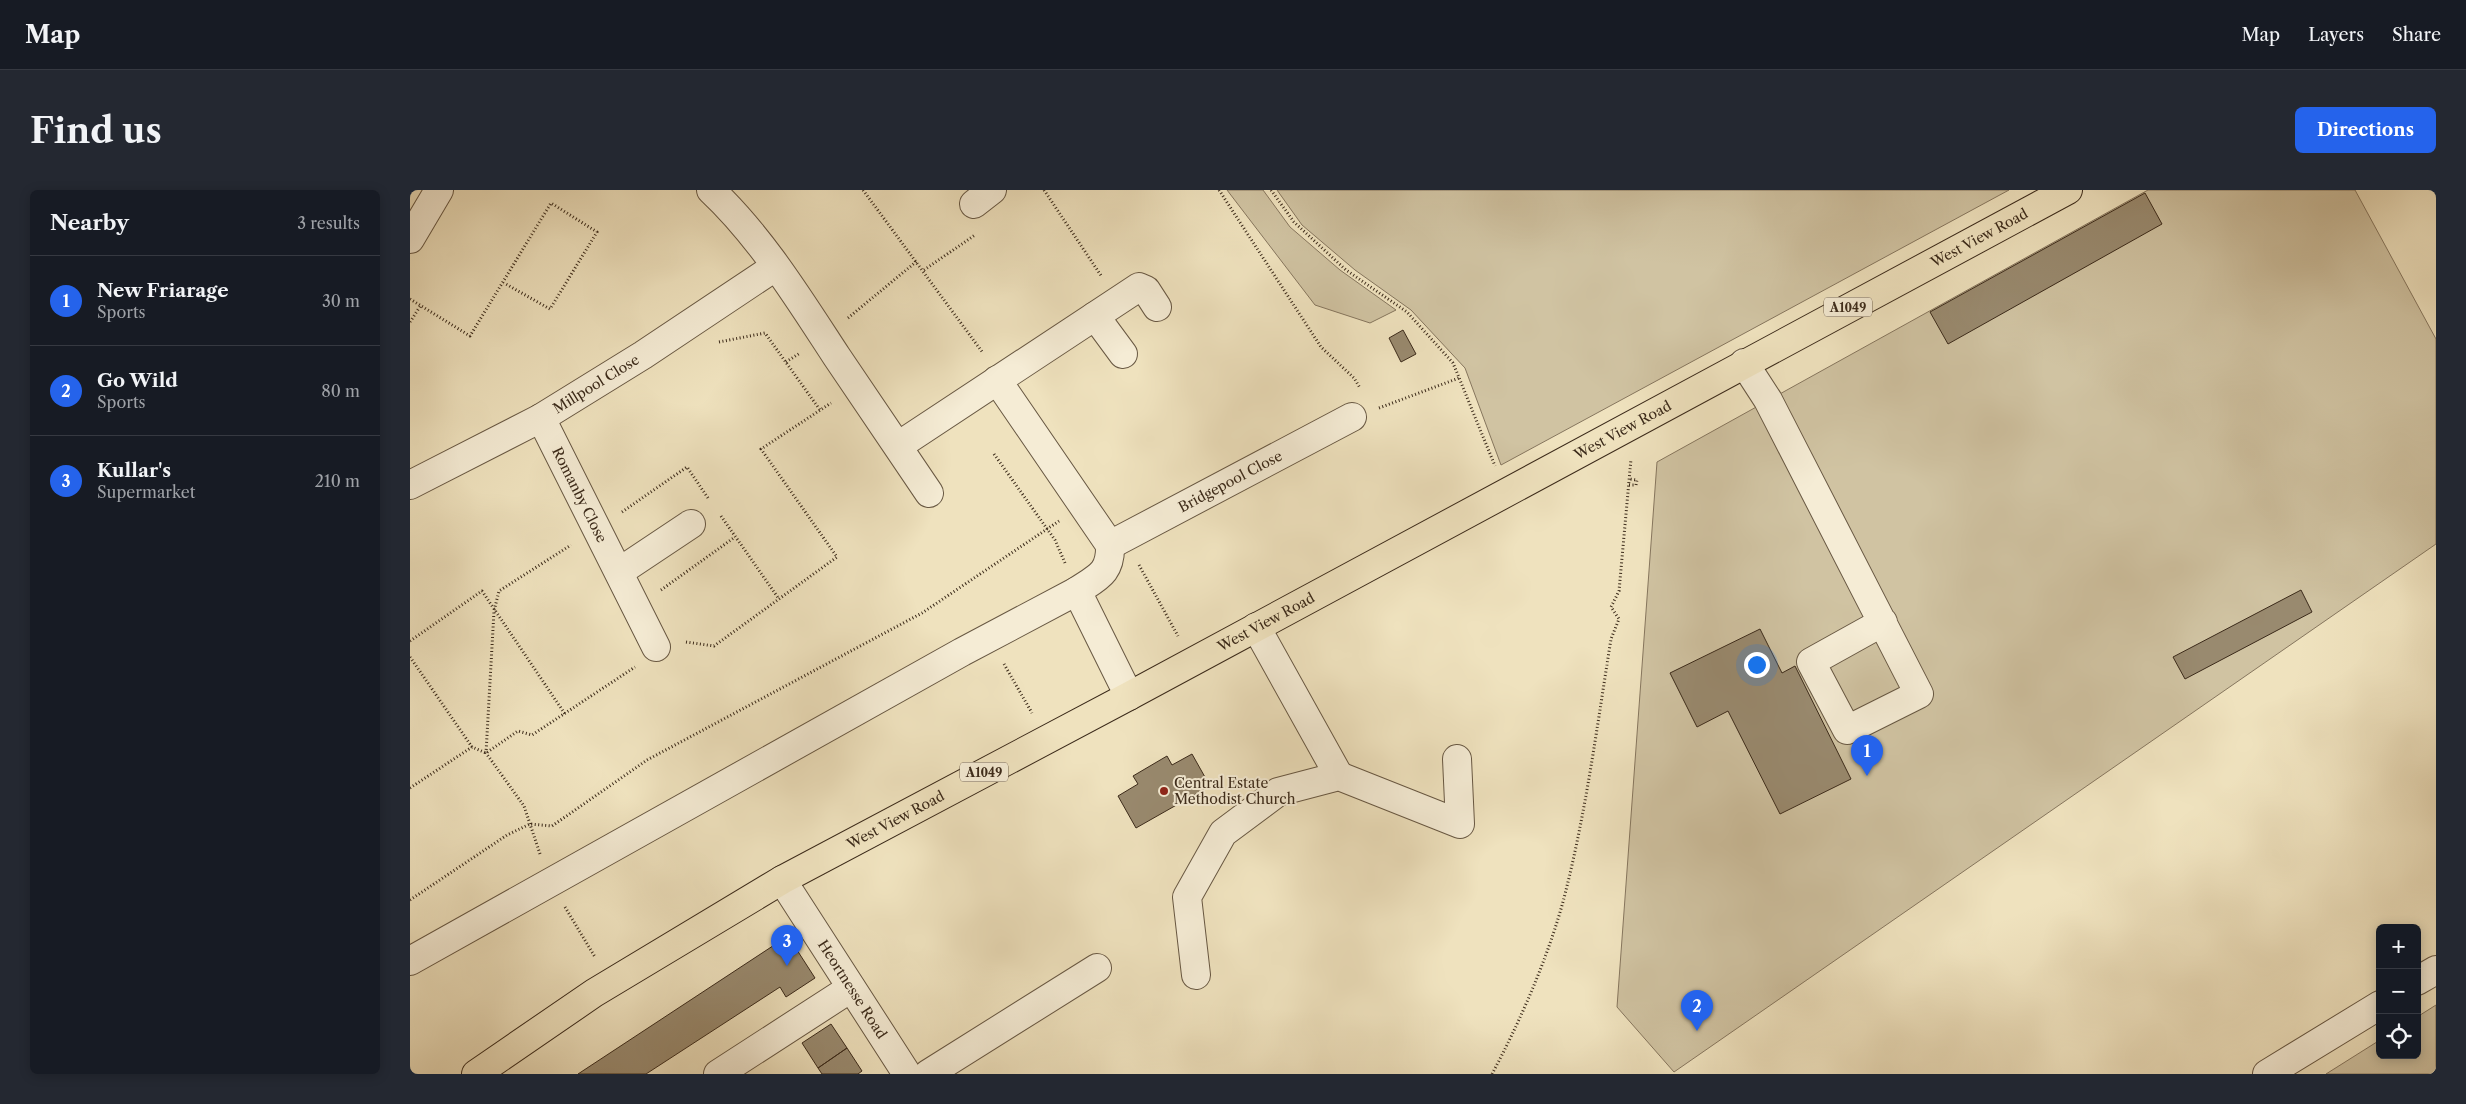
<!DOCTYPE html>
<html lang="en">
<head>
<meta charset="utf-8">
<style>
	body { margin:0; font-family:"Libre Caslon Text",serif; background:#242831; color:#f1f3f6 }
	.controls { position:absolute; right:15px; bottom:15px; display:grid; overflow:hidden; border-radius:8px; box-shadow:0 2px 12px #0003 }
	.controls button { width:45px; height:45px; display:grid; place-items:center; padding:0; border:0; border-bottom:1px solid #363941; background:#171b24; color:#f1f3f6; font:25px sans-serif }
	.you { position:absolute; left:1346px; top:474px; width:18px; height:18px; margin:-12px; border:4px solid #fff; border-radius:50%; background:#1a73e8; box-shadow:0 0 0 8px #1a73e833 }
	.badge { display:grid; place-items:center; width:32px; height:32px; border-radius:50%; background:#2563eb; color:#fff; font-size:16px; font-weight:700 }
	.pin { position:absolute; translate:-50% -41px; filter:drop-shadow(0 1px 2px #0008) }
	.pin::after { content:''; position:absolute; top:26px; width:18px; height:15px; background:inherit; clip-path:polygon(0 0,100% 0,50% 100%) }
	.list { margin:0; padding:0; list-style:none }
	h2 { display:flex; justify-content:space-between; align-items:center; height:65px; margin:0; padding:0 20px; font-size:21px }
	h2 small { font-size:16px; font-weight:400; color:#9ea1a6 }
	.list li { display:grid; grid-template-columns:32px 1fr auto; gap:15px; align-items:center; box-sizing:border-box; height:90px; padding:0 20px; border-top:1px solid #363941 }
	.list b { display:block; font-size:19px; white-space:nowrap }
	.list p { margin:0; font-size:16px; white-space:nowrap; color:#9ea1a6 }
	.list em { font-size:16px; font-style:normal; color:#9ea1a6 }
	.icon { flex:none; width:28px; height:28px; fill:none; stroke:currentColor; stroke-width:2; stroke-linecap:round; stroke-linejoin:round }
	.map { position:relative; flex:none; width:2026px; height:884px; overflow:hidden; border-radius:8px }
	header { display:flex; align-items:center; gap:30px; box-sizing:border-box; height:70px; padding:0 25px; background:#171b24; border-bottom:1px solid #363941 }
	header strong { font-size:24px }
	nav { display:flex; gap:28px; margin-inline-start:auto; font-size:18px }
	.intro { display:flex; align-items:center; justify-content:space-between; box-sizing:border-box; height:120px; padding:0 30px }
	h1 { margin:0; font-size:35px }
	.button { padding:12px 22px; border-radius:8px; background:#2563eb; color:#fff; font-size:18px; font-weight:700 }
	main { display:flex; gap:30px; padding:0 30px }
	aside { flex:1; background:#171b24; border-radius:8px; box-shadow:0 2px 12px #0003 }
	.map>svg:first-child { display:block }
</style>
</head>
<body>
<header>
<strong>Map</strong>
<nav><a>Map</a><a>Layers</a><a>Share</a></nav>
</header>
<div class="intro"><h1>Find us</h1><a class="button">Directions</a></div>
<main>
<aside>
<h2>Nearby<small>3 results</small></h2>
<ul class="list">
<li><span class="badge">1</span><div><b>New Friarage</b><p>Sports</p></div><em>30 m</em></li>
<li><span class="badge">2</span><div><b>Go Wild</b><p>Sports</p></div><em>80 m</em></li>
<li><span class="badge">3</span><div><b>Kullar's</b><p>Supermarket</p></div><em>210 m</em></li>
</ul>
</aside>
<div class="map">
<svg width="2026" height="884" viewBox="0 0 2026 884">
	<rect width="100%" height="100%" fill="#efe2be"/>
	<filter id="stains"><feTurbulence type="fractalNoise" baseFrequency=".004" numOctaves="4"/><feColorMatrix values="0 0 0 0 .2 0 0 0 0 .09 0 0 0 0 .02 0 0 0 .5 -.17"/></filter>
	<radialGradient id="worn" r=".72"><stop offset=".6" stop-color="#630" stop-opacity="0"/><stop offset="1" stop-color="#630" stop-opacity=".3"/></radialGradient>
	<path fill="#d0c3a2" stroke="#86765e" d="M817,0H853L880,37L930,80L986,120L960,133L905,115Z
		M867,0H1599L1091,275L1055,178L1001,120L945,80L892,35Z
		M1738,0H1945L2026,149V354L1264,882L1207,817L1247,272Z
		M2026,815V884H1916L1970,850V865H2007V827Z"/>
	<path fill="#998a6f" stroke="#3b2a1a" d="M1735,3L1752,34L1538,154L1520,122Z
		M993,140L1006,164L991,172L979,148Z
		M1891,400L1902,422L1775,489L1763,467Z
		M1350,439L1372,483L1385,476L1441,589L1370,624L1318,521L1287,537L1260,483Z
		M782,564L800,596L726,638L708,606L728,594L723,586L757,566L762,575Z
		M378,746L405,788L376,807L370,797L236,884H168Z
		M421,834L437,858L408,878L392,853Z
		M437,858L452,881L448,884H412L408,878Z"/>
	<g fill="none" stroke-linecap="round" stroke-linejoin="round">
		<defs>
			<g id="minor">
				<path d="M301,0C351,47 389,109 427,167C457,212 488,257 519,303"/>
				<path d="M564,14L582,0"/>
				<path d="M0,49L29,0"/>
				<path d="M685,126L713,164"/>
				<path d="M1334,173L1358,210L1509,504L1437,540L1401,472L1473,432"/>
				<path d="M587,190L700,355C701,383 688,387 667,401L719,506"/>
				<path id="s1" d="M131,228L246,457"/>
				<path d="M488,256L729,97L736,100L747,117"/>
				<path id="s2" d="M0,295L131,228L233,165L365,77"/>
				<path id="s3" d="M700,355L942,227"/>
				<path d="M209,382L281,334"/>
				<path d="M846,437L929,586"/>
				<path id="s4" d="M372,690L497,884"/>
				<path d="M0,771L552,462L667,401"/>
				<path d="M786,785L777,707L813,643L868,602L929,586L1050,634L1047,569"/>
				<path d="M2007,791L2026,780"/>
				<path d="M308,884L441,798"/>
				<path d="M518,884L687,778"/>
				<path d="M1857,884L1970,815"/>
			</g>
			<g id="major">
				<path id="s5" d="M66,884L184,803L372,690L719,506L1658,0"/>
			</g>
		</defs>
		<use href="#minor" stroke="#685843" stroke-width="30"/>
		<use href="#major" stroke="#3b2a1a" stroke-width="30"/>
		<path stroke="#3b2a1a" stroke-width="3" stroke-dasharray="1 2.5" stroke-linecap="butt" d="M453,0L573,163
			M634,0L692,87
			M809,0L911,157L944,188L950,198
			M861,0L884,32L936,80L997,122L1043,173L1085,276
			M514,80L565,45
			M0,109L60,146L141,13L187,42L140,119L94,93
			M438,128L507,71
			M0,132L11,115
			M309,152L355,143L410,220
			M376,172L390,163
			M969,218L1049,188
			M584,264L645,350L655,373
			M1219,295H1226L1227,290L1219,289
			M212,322L277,277L298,308
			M311,326L369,409
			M729,375L768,446
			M251,400L325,347
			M0,451L72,401L155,524
			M276,452L304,456L427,367L351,259L421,213
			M0,467L62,557
			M594,474L622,523
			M0,598L62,557L76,563L108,541L122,545L225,477
			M130,664L114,616L76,563L84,421L89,401L161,355
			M0,710L97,645L120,634L142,636L237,570L512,423L649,331
			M155,717L185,767
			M1082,884C1110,832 1139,765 1154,708C1176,623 1187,536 1201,449L1209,429L1201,417L1209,401L1221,269"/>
		<use href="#minor" stroke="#f5ecd5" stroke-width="28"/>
		<use href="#major" stroke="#efe2be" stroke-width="28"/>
	</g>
	<circle fill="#8f2418" stroke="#f5ecd5" stroke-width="2" cx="754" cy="601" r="5"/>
	<g text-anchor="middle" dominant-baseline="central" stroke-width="4" stroke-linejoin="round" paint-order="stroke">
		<g fill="#f5ecd5" stroke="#736452" stroke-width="1">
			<rect x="1414" y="107.5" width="48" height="19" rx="4"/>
			<rect x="550" y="572.5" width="48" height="19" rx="4"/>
		</g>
		<g font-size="12" font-weight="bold" fill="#3b2a1a">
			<text x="1438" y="117">A1049</text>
			<text x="574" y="582">A1049</text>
		</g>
		<g font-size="14" fill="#3b2a1a" stroke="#f5ecd5">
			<text stroke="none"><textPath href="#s5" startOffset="1721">West View Road</textPath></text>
			<text stroke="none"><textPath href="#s2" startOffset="212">Millpool Close</textPath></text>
			<text stroke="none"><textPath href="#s5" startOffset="1316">West View Road</textPath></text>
			<text stroke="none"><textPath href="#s3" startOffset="136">Bridgepool Close</textPath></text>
			<text stroke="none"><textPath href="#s1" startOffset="86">Romanby Close</textPath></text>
			<text stroke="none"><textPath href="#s5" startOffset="911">West View Road</textPath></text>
			<text stroke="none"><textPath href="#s5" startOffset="491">West View Road</textPath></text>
			<text stroke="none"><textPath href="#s4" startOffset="130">Heortnesse Road</textPath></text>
		</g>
		<g font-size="14" fill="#3b2a1a" stroke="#f5ecd5" text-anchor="start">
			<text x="764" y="593">Central Estate<tspan x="764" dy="16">Methodist Church</tspan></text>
		</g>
	</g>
	<rect width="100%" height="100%" filter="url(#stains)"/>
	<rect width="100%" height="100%" fill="url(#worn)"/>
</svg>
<div class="controls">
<button>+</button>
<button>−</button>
<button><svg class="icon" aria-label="locate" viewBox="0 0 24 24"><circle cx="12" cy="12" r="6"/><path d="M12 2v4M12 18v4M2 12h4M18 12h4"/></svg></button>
</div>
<div class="you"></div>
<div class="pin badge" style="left:1457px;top:586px">1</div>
<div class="pin badge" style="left:1287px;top:841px">2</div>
<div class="pin badge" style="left:377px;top:776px">3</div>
</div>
</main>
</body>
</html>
